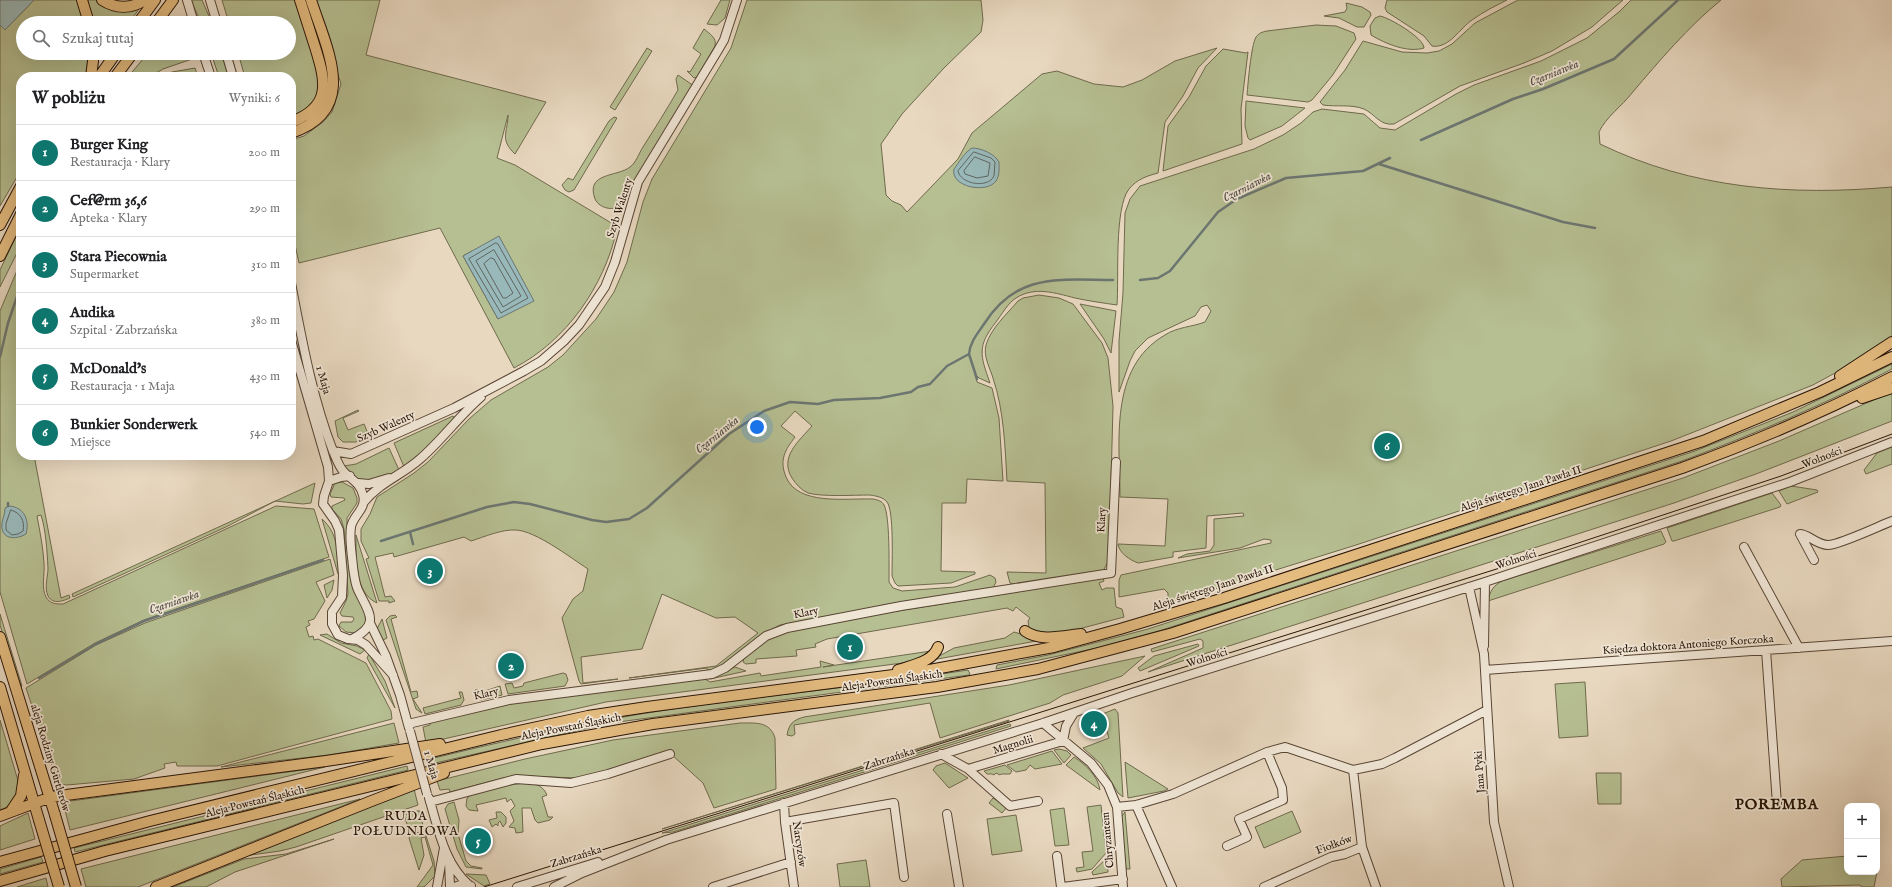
<!DOCTYPE html>
<html lang="pl">
<head>
<meta charset="utf-8">
<style>
	body { margin:0; font-family:"IM FELL English",serif; background:#f2f2f2; color:#202124 }
	.controls { position:absolute; right:12px; bottom:12px; display:grid; overflow:hidden; border-radius:8px; box-shadow:0 4px 16px #0002 }
	.controls button { width:36px; height:36px; display:grid; place-items:center; padding:0; border:0; border-bottom:1px solid #e0e0e0; background:#fff; color:#202124; font:20px sans-serif }
	.you { position:absolute; left:757px; top:427px; width:14px; height:14px; margin:-10px; border:3px solid #fff; border-radius:50%; background:#1a73e8; box-shadow:0 0 0 6px #1a73e833 }
	.badge { display:grid; place-items:center; width:26px; height:26px; border-radius:50%; background:#0f766e; color:#fff; font-size:13px; font-weight:700 }
	.pin { position:absolute; translate:-50% -50%; border:2px solid #fff; box-shadow:0 1px 4px #0006 }
	.list { margin:0; padding:0; list-style:none }
	h2 { display:flex; justify-content:space-between; align-items:center; height:52px; margin:0; padding:0 16px; font-size:17px }
	h2 small { font-size:13px; font-weight:400; color:#757577 }
	.list li { display:grid; grid-template-columns:26px 1fr auto; gap:12px; align-items:center; box-sizing:border-box; height:56px; padding:0 16px; border-top:1px solid #e0e0e0 }
	.list b { display:block; font-size:15px; white-space:nowrap }
	.list p { margin:0; font-size:13px; white-space:nowrap; color:#757577 }
	.list em { font-size:13px; font-style:normal; color:#757577 }
	.icon { flex:none; width:22px; height:22px; fill:none; stroke:currentColor; stroke-width:2; stroke-linecap:round; stroke-linejoin:round }
	.map { position:relative; flex:none; width:1892px; height:887px; overflow:hidden }
	.search { position:absolute; background:#fff; box-shadow:0 4px 16px #0002; left:16px; top:16px; width:280px; height:44px; display:flex; align-items:center; gap:10px; box-sizing:border-box; padding:0 14px; border-radius:22px; color:#757577; font-size:15px }
	.panel { position:absolute; background:#fff; box-shadow:0 4px 16px #0002; left:16px; top:72px; width:280px; height:388px; border-radius:16px }
	.map>svg:first-child { display:block }
</style>
</head>
<body>
<div class="map">
<svg width="1892" height="887" viewBox="0 0 1892 887">
	<rect width="100%" height="100%" fill="#e8d8c0"/>
	<filter id="stains"><feTurbulence type="fractalNoise" baseFrequency=".005" numOctaves="4"/><feColorMatrix values="0 0 0 0 .2 0 0 0 0 .09 0 0 0 0 .02 0 0 0 .5 -.17"/></filter>
	<radialGradient id="worn" r=".72"><stop offset=".6" stop-color="#630" stop-opacity="0"/><stop offset="1" stop-color="#630" stop-opacity=".3"/></radialGradient>
	<path fill="#b6bf92" stroke="#6f6a4c" fill-rule="evenodd" d="M34,0H77L85,23H23V53H90L86,77H21V170L0,206V25L5,30Z
		M86,0H96L102,5L139,9L129,23H94Z
		M191,0H202L212,23H201Z
		M222,0H296L318,69L320,87L312,106L291,119V77H245L238,53H289V23H229Z
		M315,0H380L366,55L546,102L515,154C499,139 508,132 508,115L497,158L515,165L613,224L617,229C604,287 566,341 514,368L440,228L299,263L291,226V140L304,136L323,122L332,112L341,84ZM472,251L498,319L463,256Z
		M721,0H730L725,18L717,25L707,24Z
		M747,0H981L983,20L981,32L944,68L902,114L881,144L886,195L892,201L901,205L907,212L958,159L972,133L1042,74L1057,71L1094,84L1123,87L1142,80L1175,61L1217,48L1198,68L1183,96L1165,122L1158,173C1147,176 1137,179 1129,189C1114,208 1119,279 1117,305C1103,303 1089,301 1075,298C1055,293 1035,286 1016,298C1008,303 1002,314 996,322C977,346 980,355 990,383L979,378L975,374L977,382L992,388L999,418L1003,481L967,479L966,503H942L941,571L975,572V574L951,583L898,586L895,583L892,576C892,563 894,510 887,502C883,497 876,496 870,495C854,495 822,497 808,493C801,490 796,484 792,478C779,457 799,441 812,426L795,411L781,426L795,437C785,450 779,460 786,477C798,506 846,498 873,499C878,500 882,501 884,505C890,515 889,567 889,582L893,588L902,591L955,587L990,575L995,578L996,582L993,588L780,625C753,637 736,663 708,671L707,668L629,678L716,666L758,633L735,617L716,618L662,594L642,649L581,657L583,683L618,679L581,684L579,681L562,618L573,599L583,591L588,569C571,558 536,531 516,530C502,529 484,537 471,541L464,537L394,557L393,553L375,557L385,597L391,596L395,601L389,603V601H379L366,559L369,558L361,541V529L370,514L377,497L414,473L428,462L469,419L491,400L548,367L563,355L596,319L614,292L627,262L643,202L652,179L731,48Z
		M1387,0H1507C1495,6 1483,12 1472,20C1460,28 1449,49 1432,46L1424,36L1387,12L1385,8Z
		M1518,0H1623L1592,27L1552,51L1524,63L1460,86L1394,124C1380,126 1375,114 1364,109C1351,104 1337,107 1323,105L1320,102L1345,70L1363,41L1402,52L1427,53L1439,51L1452,44L1475,23Z
		M1631,0H1721C1688,27 1660,60 1632,93C1622,106 1606,117 1599,132L1600,144C1693,189 1790,196 1892,187V340L1857,361L1813,385L1671,441L1356,545L1173,602L1168,600V593L1164,589L1119,597V580L1121,575L1271,543V540L1264,539L1240,548L1178,558L1187,554L1210,551L1214,545V519L1244,516L1243,513L1207,516L1206,548L1173,552V557L1138,563C1130,560 1119,553 1118,544L1165,546L1168,499L1120,497C1120,443 1108,368 1165,335C1177,327 1192,327 1205,322L1211,311L1207,305L1201,307L1195,316L1148,338L1135,351L1130,361L1119,392V341L1123,293L1125,213L1130,199L1140,186L1254,149L1283,135L1301,123L1313,112L1322,109L1364,114L1380,128L1395,130L1456,94L1474,85L1541,61L1587,38L1620,11Z
		M1346,3L1362,7L1370,12L1371,15L1364,27H1357L1339,18L1324,16L1345,12L1347,8Z
		M1380,16C1390,18 1424,38 1424,48C1408,53 1386,44 1371,35L1370,26L1375,18Z
		M1316,25L1336,26L1354,33L1356,39L1332,76L1312,100L1308,102L1247,95C1248,83 1251,46 1256,37C1259,33 1262,32 1267,31Z
		M704,29C710,34 717,38 715,46L697,77L694,78L687,71L690,72L701,54L693,48Z
		M647,48L652,51L615,110L610,107Z
		M1223,49L1246,53L1248,52L1241,109L1242,144L1163,171L1168,126L1189,97L1206,66Z
		M148,53H190L192,59L163,69L149,77H128Z
		M211,53H222L229,77H219Z
		M195,68L198,77H162L172,72Z
		M678,75L694,86L632,185C630,190 629,197 625,202C618,212 600,210 595,199C585,172 618,177 630,167C636,163 639,153 643,147C655,128 667,109 678,90L676,79Z
		M1246,101L1305,108L1282,126L1250,140L1248,138L1245,126Z
		M614,117L617,118L574,190L569,192L565,190L562,185L568,178L573,180L609,121Z
		M21,226V245L0,287V270Z
		M21,261V455H34L61,598L69,595L70,598C63,601 53,605 48,596C44,587 48,577 48,568C47,550 46,531 41,515L37,516C40,532 43,547 44,563C45,574 41,588 46,597C50,604 56,604 63,604L276,506L314,509L329,557L144,620L95,643L27,684L0,592V311Z
		M1039,295L1059,298L1073,304L1102,343L1108,358L1113,406L1109,560L1103,571L1013,584L1010,583L1007,572L1046,573L1045,483L1007,481C1005,446 1004,411 993,378C990,368 983,356 986,345C991,328 1007,314 1018,301L1023,298Z
		M1080,304L1116,311L1111,353L1104,339Z
		M1892,364V369C1824,405 1754,434 1682,461L1162,630L1097,648L996,669L997,665L1048,655L1148,629L1695,451L1793,412Z
		M1892,392V421L1756,474L1674,503L1148,672L1203,648V641L1200,639L1152,652L1151,649L1683,478L1779,441Z
		M358,410L359,411L343,418L348,430L364,424L369,436L356,442H343L338,437L335,421Z
		M453,416L455,418L431,445L404,467L394,443Z
		M1892,447V464L1866,474L1864,470L1877,453Z
		M389,448L399,470C388,476 372,483 360,481C355,475 348,472 344,466L356,464Z
		M342,482L353,488L357,498V503L347,518V537L351,580L367,615L365,626L356,633L346,632L339,626L341,622H352L354,619L353,617L342,616L340,613L346,601L348,594L344,529L341,519L332,509V506L345,500L344,498L331,497L330,494L335,483Z
		M315,483L311,503L303,504L275,501L228,526L73,597L72,594Z
		M1791,486L1817,490L1818,492L1787,504L1779,491Z
		M1772,493L1781,505L1780,507L1674,541H1672L1667,528Z
		M322,519C339,534 337,553 339,574H338Z
		M1661,531L1666,542L1664,544L1488,601C1490,591 1493,586 1502,581Z
		M356,535L377,603C354,593 356,556 356,535Z
		M330,559L334,575L316,582L325,601L314,619L308,621L310,625L306,627L309,637L313,636L314,640L318,639L366,663L391,711L392,719L217,766H177L176,762L164,764L165,768L134,779L67,785L60,784L57,781L26,688L96,645L145,623Z
		M1103,578L1104,581L1099,583L1102,590L1106,588H1114L1116,607L1122,609L1124,617L1060,634L1039,633L1029,628L1028,621L1030,618L1016,607L1013,611L1007,608L827,639L815,644L816,647L796,650L797,656L756,659V663L746,664L743,662L744,658L766,641L782,633L879,614Z
		M334,580L332,590L327,598L324,585Z
		M0,614L22,686L19,688L0,625Z
		M395,615L397,617L391,619L411,692L417,691L418,697L413,699L422,713L416,709L386,620L390,616Z
		M382,619L387,638L381,641L377,629Z
		M1014,632L1042,640L932,660L954,648L1005,638Z
		M327,634L341,643L357,646L365,650L360,654L320,635Z
		M1198,644L1199,646L1140,671L1138,668L1154,656Z
		M931,651L910,662L606,702L426,743L423,727L430,725V722L522,701L705,679L710,682L760,673L761,676L821,667L820,661L834,665L823,667Z
		M369,654L385,681L395,708L367,658Z
		M1145,656L1122,676L1063,695L1050,703L940,738L930,703L794,725L795,734L792,736L787,735C789,724 793,720 804,717L1009,685Z
		M735,667L746,671L710,679V678Z
		M968,670L970,674L969,675L611,723L431,764L430,759C508,740 586,722 666,710C767,695 868,686 968,670Z
		M563,673L566,674L568,680L565,686L508,694L505,684L512,683L514,688L523,686L524,683Z
		M1585,682L1588,736L1559,738L1555,684Z
		M500,686L502,695L481,700L477,697L475,690H478L479,693Z
		M459,692H462L464,700L461,705L425,714L423,708L461,698Z
		M1115,709L1118,713L1123,797L1118,793L1101,764L1083,748L1109,738L1103,718L1096,720L1095,717Z
		M0,720L19,784C19,796 11,806 0,811Z
		M1009,720V721L662,829Z
		M394,723L399,743L329,755L221,767Z
		M740,723C755,723 770,721 775,738L776,789L714,808L703,783L672,755L671,750L616,768L577,778L526,776L503,778L450,792L449,789L440,790L437,781L525,759L613,740Z
		M1010,724L1011,726L673,832L662,833Z
		M1059,749L1067,751L1071,755L1064,763L1054,750Z
		M1052,751L1062,764L1035,769L1030,765L1026,770L1016,772L1007,765Z
		M1074,757C1085,764 1098,776 1100,790L1066,765Z
		M1125,762L1168,789L1164,791L1128,798Z
		M945,763L968,778L949,788L933,770L936,766Z
		M1005,765L1012,771L1010,774H1001L1000,775L996,773L994,775L992,774H987L984,771Z
		M407,766L408,770L75,852L74,848Z
		M325,767L70,830L63,802Z
		M1596,773H1621V804H1598Z
		M528,783C537,784 543,786 547,795L542,797L548,817H553L550,820L538,823L535,820L531,808H522L523,832L516,833L515,828L509,827L514,821L510,811L515,806L511,799L507,802L506,798L476,805L478,811L469,810L466,806L467,798C478,788 514,784 528,783Z
		M414,789L418,805L296,847L280,851L244,856Z
		M993,798L1007,807L1002,813L989,803Z
		M360,799L138,887H86L81,869Z
		M454,802L459,820L458,834L466,861L471,866L482,868V869L466,867L457,849L445,809L448,804Z
		M1101,805L1106,853L1092,869L1077,872L1076,868L1084,867L1082,852L1093,851L1087,807Z
		M1064,808L1069,845L1055,846L1050,810Z
		M417,811H420L423,826L409,830L404,815Z
		M1292,811L1301,832L1264,848L1255,827Z
		M496,812H501L506,817V823L503,827L500,821L498,823V826L496,824L492,827L489,820L497,818Z
		M1125,812L1130,869H1126L1121,817Z
		M28,813L35,839L0,850V826Z
		M1016,815L1022,851L992,855L987,819Z
		M420,832L426,836L434,861L435,876L424,887H417L433,865L425,837L421,838L424,855L419,870L409,838L411,834Z
		M334,839L235,872L206,887H173L244,859L286,854Z
		M1847,856V872H1877L1874,887H1863L1859,885L1782,887L1781,879L1802,860Z
		M41,857L43,862L0,874V869Z
		M1107,858L1108,872L1093,875L1092,872Z
		M866,860L870,887H840L837,864Z
		M466,874L486,875L490,884L484,886Z
		M46,878L48,887H17Z"/>
	<path fill="#99b8b9" stroke="#6c7671" d="M0,0H34L5,30L0,25Z
		M972,148C981,148 995,154 999,162C999,168 1000,175 996,181C987,194 950,187 954,169C959,162 965,152 972,148Z
		M499,236L534,301L498,319L463,256Z
		M9,506C24,507 30,520 26,534C16,540 0,540 2,523C3,517 5,514 5,508Z"/>
	<g fill="none" stroke-linecap="round" stroke-linejoin="round">
		<path stroke="#606660" stroke-width="1" d="M974,152L991,158L995,162L994,176C988,189 960,184 958,171Z
			M975,157L990,163L988,176L977,178L965,174L964,171Z
			M496,243L498,244L528,298L501,313L469,259Z
			M494,250L521,296L503,307L476,261Z
			M491,258L494,259L513,293L506,298H503L484,264Z
			M11,510C21,513 25,521 23,531L18,534L12,535L6,530V524Z"/>
		<path stroke="#6c7671" stroke-width="2.5" d="M1421,140L1513,99L1543,89L1614,59L1678,0
			M1379,164L1563,222L1595,228
			M1140,280L1158,278L1170,271L1218,212L1237,199L1286,178L1363,171L1390,158
			M969,354L977,379
			M0,357L8,323L21,285
			M8,503V506
			M410,532L413,544
			M381,541L487,507L514,502L530,504L592,520L606,522L629,519L647,508L729,434L764,411L790,402L818,404L834,400L880,398L911,392L918,387L930,384L947,366L969,354C970,342 978,333 984,324C1017,272 1059,280 1113,280
			M39,678L96,644L144,621L323,560"/>
		<defs>
			<path id="minor" d="M187,0L194,23
				M210,0L217,23
				M203,53L211,77
				M226,53L233,77
				M291,283C302,340 312,397 333,451C336,458 339,467 344,472C352,480 360,483 363,495C367,509 353,515 351,527C349,540 352,554 353,567C354,574 355,584 358,590C369,613 381,624 352,639
				M291,340L328,467L329,481L324,496L323,504L335,521L339,530L343,575L342,597L332,612V624L338,635L348,639L358,640L366,645L393,675
				M333,451L351,454L454,408L524,371L541,361L564,341L579,325L605,287L615,262L638,182L717,52L724,40L737,0
				M329,481L341,477L350,476
				M358,483L369,484L389,478
				M364,502C379,483 402,475 420,459C442,440 459,416 481,397
				M1744,547L1799,648
				M1814,560L1800,534C1808,534 1817,545 1828,545C1839,545 1879,526 1892,521
				M1469,587L1484,654L1494,822L1509,887
				M370,623L386,656L400,695L409,728
				M1484,646L1485,582
				M1766,650L1777,804
				M1485,670L1892,641
				M1043,723L1091,763L1108,785L1117,807L1123,887
				M408,724L509,700L712,674L725,668L766,636L787,628L901,606L1111,573L1116,462
				M1063,741L1066,726L1074,713
				M941,754L968,769L1063,741
				M968,769L1010,806L1038,801
				M429,798C438,827 444,864 469,885
				M430,802L516,779L571,783L608,774L670,754
				M784,803L785,822L794,887
				M1136,805L1172,887
				M1117,807L1136,805L1173,794L1267,752L1285,747L1353,770L1382,764L1395,758L1487,710
				M947,814L959,887
				M785,822L894,803L904,877
				M1227,846L1247,837L1239,819L1283,800L1282,788L1267,752
				M1362,847L1376,887
				M1057,856L1061,887
				M449,860L450,887
				M437,887L444,848
				M454,887L460,885L471,886
				M517,887L598,862
				M554,887L582,873L666,840L1043,723L1132,693L1485,582L1790,482L1892,442
				M713,887L791,862
				M1063,887L1123,879
				M1264,887L1331,857L1345,854L1362,847L1353,770"/>
			<path id="major" d="M82,0L89,23
				M102,0C116,9 131,9 145,0
				M138,23L155,0
				M156,23L173,0
				M91,77L94,53
				M99,77L116,53
				M115,77L133,53
				M291,122C332,107 326,82 315,47C310,31 305,16 300,0
				M291,133C360,110 327,50 311,0
				M0,225L21,186
				M0,256L21,214
				M1840,376L1892,342
				M1862,398L1892,388
				M1025,631C1040,642 1063,636 1081,634
				M0,637L55,815
				M898,670C912,665 933,662 938,647
				M0,687L39,820
				M11,811L21,796L24,775
				M0,816L51,797L326,761L440,744
				M0,862L150,821L501,735L588,716L647,707L924,671L1054,647L1120,629L1224,598L1703,441L1820,392L1892,357
				M0,881L105,851L542,744L653,724L937,687L1038,669L1173,633L1682,468C1754,442 1824,412 1892,377
				M156,887L369,802L444,773"/>
		</defs>
		<use href="#minor" stroke="#584534" stroke-width="10"/>
		<use href="#major" stroke="#281406" stroke-width="12"/>
		<use href="#minor" stroke="#f0e6d6" stroke-width="8"/>
		<use href="#major" stroke="#e4bc80" stroke-width="10"/>
		<path stroke="#281406" stroke-width="1" d="M484,887L1554,551L1781,476L1892,434"/>
		<defs>
			<path id="minor-bridge" d="M410,731L427,794"/>
			<path id="major-bridge" d="M55,815L76,887
				M39,820L59,887"/>
		</defs>
		<use href="#minor-bridge" stroke="#584534" stroke-width="10" stroke-linecap="butt"/>
		<use href="#major-bridge" stroke="#281406" stroke-width="12" stroke-linecap="butt"/>
		<use href="#minor-bridge" stroke="#f0e6d6" stroke-width="8"/>
		<use href="#major-bridge" stroke="#e4bc80" stroke-width="10"/>
	</g>
	<g text-anchor="middle" dominant-baseline="central" stroke-width="3.5" stroke-linejoin="round" paint-order="stroke">
		<g font-size="11" fill="#281406" stroke="#f0e6d6">
			<text transform="translate(620 208) rotate(-72)">Szyb Walenty</text>
			<text transform="translate(323 380) rotate(74)">1 Maja</text>
			<text transform="translate(386 427) rotate(-24)">Szyb Walenty</text>
			<text transform="translate(1822 458) rotate(-21)">Wolności</text>
			<text transform="translate(1521 489) rotate(-18)">Aleja świętego Jana Pawła II</text>
			<text transform="translate(1102 520) rotate(-87)">Klary</text>
			<text transform="translate(1516 560) rotate(-18)">Wolności</text>
			<text transform="translate(1213 588) rotate(-18)">Aleja świętego Jana Pawła II</text>
			<text transform="translate(806 613) rotate(-11)">Klary</text>
			<text transform="translate(1688 645) rotate(-4)">Księdza doktora Antoniego Korczoka</text>
			<text transform="translate(1207 658) rotate(-17)">Wolności</text>
			<text transform="translate(892 681) rotate(-8)">Aleja Powstań Śląskich</text>
			<text transform="translate(486 694) rotate(-13)">Klary</text>
			<text transform="translate(571 727) rotate(-11)">Aleja Powstań Śląskich</text>
			<text transform="translate(1013 745) rotate(-17)">Magnolii</text>
			<text transform="translate(50 758) rotate(73)">aleja Rodziny Gürtlerów</text>
			<text transform="translate(889 759) rotate(-18)">Zabrzańska</text>
			<text transform="translate(431 765) rotate(74)">1 Maja</text>
			<text transform="translate(1480 772) rotate(-94)">Jana Pyki</text>
			<text transform="translate(255 802) rotate(-14)">Aleja Powstań Śląskich</text>
			<text transform="translate(1108 840) rotate(-95)">Chryzantem</text>
			<text transform="translate(799 844) rotate(82)">Narcyzów</text>
			<text transform="translate(1334 845) rotate(-20)">Fiołków</text>
			<text transform="translate(576 857) rotate(-17)">Zabrzańska</text>
		</g>
		<g font-size="12" font-style="italic" fill="#504d45" stroke="#f0e6d6">
			<text transform="translate(1554 73) rotate(-22)">Czarniawka</text>
			<text transform="translate(1247 187) rotate(-27)">Czarniawka</text>
			<text transform="translate(717 435) rotate(-39)">Czarniawka</text>
			<text transform="translate(174 602) rotate(-19)">Czarniawka</text>
		</g>
		<g font-size="13" letter-spacing="1" fill="#281406" stroke="#f0e6d6">
			<text x="406" y="816">RUDA<tspan x="406" dy="15">POŁUDNIOWA</tspan></text>
		</g>
		<g font-size="15" font-weight="bold" letter-spacing="1" fill="#281406" stroke="#f0e6d6">
			<text x="1777" y="804">POREMBA</text>
		</g>
	</g>
	<rect width="100%" height="100%" filter="url(#stains)"/>
	<rect width="100%" height="100%" fill="url(#worn)"/>
</svg>
<div class="controls">
<button>+</button>
<button>−</button>
</div>
<div class="you"></div>
<div class="pin badge" style="left:850px;top:647px">1</div>
<div class="pin badge" style="left:511px;top:666px">2</div>
<div class="pin badge" style="left:430px;top:571px">3</div>
<div class="pin badge" style="left:1094px;top:724px">4</div>
<div class="pin badge" style="left:478px;top:841px">5</div>
<div class="pin badge" style="left:1387px;top:446px">6</div>
<div class="search"><svg class="icon" aria-label="search" viewBox="0 0 24 24"><circle cx="10" cy="10" r="6"/><path d="M15 15l6 6"/></svg>Szukaj tutaj</div>
<section class="panel">
<h2>W pobliżu<small>Wyniki: 6</small></h2>
<ul class="list">
<li><span class="badge">1</span><div><b>Burger King</b><p>Restauracja · Klary</p></div><em>200 m</em></li>
<li><span class="badge">2</span><div><b>Cef@rm 36,6</b><p>Apteka · Klary</p></div><em>290 m</em></li>
<li><span class="badge">3</span><div><b>Stara Piecownia</b><p>Supermarket</p></div><em>310 m</em></li>
<li><span class="badge">4</span><div><b>Audika</b><p>Szpital · Zabrzańska</p></div><em>380 m</em></li>
<li><span class="badge">5</span><div><b>McDonald's</b><p>Restauracja · 1 Maja</p></div><em>430 m</em></li>
<li><span class="badge">6</span><div><b>Bunkier Sonderwerk</b><p>Miejsce</p></div><em>540 m</em></li>
</ul>
</section>
</div>
</body>
</html>
